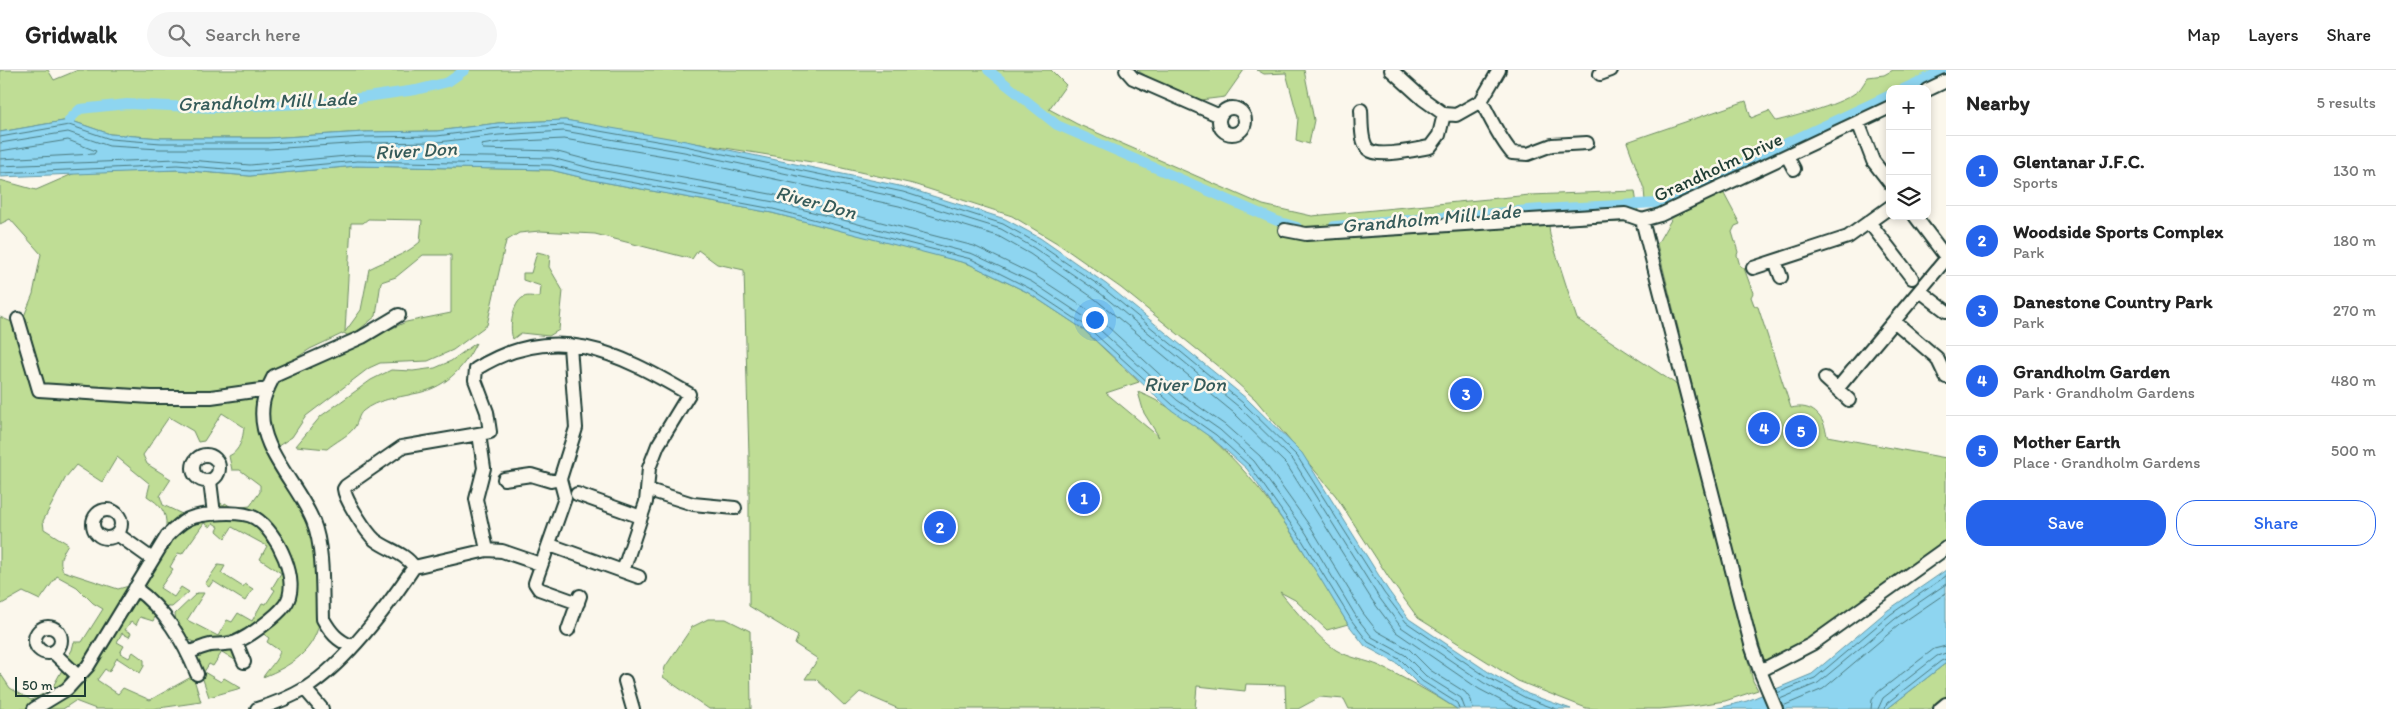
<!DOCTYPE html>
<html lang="en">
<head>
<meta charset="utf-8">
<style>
	body { margin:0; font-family:Itim,sans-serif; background:#f6f6f6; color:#222 }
	.controls { position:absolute; right:15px; top:15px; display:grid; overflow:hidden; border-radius:10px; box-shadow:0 2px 8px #0003 }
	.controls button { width:45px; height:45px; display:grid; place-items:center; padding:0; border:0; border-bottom:1px solid #e0e0e0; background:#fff; color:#222; font:25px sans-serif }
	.scale { position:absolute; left:15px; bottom:12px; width:71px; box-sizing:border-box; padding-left:5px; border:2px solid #1f3d34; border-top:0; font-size:14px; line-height:18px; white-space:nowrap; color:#1f3d34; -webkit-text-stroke:4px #fbf7ec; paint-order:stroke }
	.you { position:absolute; left:1094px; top:249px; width:18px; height:18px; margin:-12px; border:4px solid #fff; border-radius:50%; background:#1a73e8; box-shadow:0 0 0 8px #1a73e833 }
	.badge { display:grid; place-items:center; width:32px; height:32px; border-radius:50%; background:#2563eb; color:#fff; font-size:16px; font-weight:700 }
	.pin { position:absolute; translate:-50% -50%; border:2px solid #fff; box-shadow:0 1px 5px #0006 }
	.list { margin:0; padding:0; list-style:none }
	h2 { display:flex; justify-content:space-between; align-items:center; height:65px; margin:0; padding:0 20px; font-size:21px }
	h2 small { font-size:16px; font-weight:400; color:#767676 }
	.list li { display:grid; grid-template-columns:32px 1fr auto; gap:15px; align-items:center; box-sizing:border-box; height:70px; padding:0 20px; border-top:1px solid #e0e0e0 }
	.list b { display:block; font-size:19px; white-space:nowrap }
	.list p { margin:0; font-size:16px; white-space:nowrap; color:#767676 }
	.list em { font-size:16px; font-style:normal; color:#767676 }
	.actions { display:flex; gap:10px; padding:15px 20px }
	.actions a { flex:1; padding:11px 0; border:1px solid #2563eb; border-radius:20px; text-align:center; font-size:18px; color:#2563eb }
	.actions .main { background:#2563eb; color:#fff }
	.icon { flex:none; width:28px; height:28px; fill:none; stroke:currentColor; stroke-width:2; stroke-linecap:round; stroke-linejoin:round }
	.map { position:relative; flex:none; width:1946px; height:639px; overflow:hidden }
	header { display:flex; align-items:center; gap:30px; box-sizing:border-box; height:70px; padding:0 25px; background:#fff; border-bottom:1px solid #e0e0e0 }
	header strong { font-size:24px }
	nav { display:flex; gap:28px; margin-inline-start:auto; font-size:18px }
	.search { width:350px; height:45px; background:#f6f6f6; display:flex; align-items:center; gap:12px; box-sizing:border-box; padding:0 18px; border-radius:28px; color:#767676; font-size:19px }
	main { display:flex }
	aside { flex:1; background:#fff }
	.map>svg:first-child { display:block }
</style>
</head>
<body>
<header>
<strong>Gridwalk</strong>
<div class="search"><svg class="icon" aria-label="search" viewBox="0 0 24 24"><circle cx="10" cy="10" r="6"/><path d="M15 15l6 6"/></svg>Search here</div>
<nav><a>Map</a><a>Layers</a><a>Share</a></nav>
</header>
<main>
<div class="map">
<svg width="1946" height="639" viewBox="0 0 1946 639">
	<rect width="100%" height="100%" fill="#fbf7ec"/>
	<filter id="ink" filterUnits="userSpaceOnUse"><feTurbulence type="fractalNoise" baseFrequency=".02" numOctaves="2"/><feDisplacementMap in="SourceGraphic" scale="10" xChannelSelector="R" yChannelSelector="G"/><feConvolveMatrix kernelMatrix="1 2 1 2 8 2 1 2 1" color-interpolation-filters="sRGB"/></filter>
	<g filter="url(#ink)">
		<path fill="#bfdd95" stroke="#6f8d64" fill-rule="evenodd" d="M0,0H48L54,10L78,0H1051L1066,15L1049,39L1077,54L1263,135L1312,146L1530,125L1635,121L1638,141L1637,151L1549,156L1550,165L1577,249L1682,318L1753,611L1758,620L1725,631L1692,636L1659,639H1595L1586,638L1518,611L1418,548L1391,511L1336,426L1255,329L1220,298L1121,218L1057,173L1012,146L913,114L824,94L626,62L565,50L498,53L437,61L364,62L268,68H161L110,64L69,50L0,62Z
			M1137,0H1244L1225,27L1201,30L1154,11Z
			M1257,0H1304L1314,50L1309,74L1296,70L1298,48L1286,3L1264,4Z
			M1893,0H1939L1898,19H1890V23L1657,129L1645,131L1644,119L1627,72L1746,31L1751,48L1769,41L1776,51C1796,46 1844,34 1859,20C1862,17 1865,11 1868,7L1884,5Z
			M356,96L551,100L592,110L772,143L929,183L969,194L1027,222L1083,259L1139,312L1106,323L1159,367L1144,343L1138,322C1237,363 1295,466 1348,554L1327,560L1295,530L1280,522C1294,539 1318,568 1336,580C1349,588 1366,590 1380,596C1406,609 1432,623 1457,639H1349L1344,629L1320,627L1298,639H1286L1285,615L1246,614L1245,621L1197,616L1195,639H899L860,622L845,636L816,609H805L818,589L795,574L798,566L749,536V387L744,200L717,194L698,180L692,189L595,164L540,161L519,163L506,171L487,255L453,280L428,291L380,293L369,298L306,346L292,367L269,382L308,449L315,468L320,549C315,581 291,596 263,607C268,599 278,590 280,581L267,572L269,568L261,562L290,535L278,466L224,440L216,431L224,435L225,433L233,438L250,436L260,422V415L240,400H232L229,386C240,381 243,368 244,357L222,343L204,371L198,372L193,361L169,347L143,385L147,394L171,409L160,426L163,435L182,444L166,457C167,441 160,435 147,426L150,414L117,387L102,412L76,395L66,407L43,451L44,459L68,474C62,484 58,490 63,501L118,519L129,516L84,594L72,596L66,590L72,580L74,572H82L103,539L93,533L77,517L57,506L40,530L23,522L0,535V247L14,253L18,261L33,224L41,184L10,149L0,154V110L36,120L75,103L177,100L250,106ZM368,149L422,150L420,172C404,186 388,189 369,199L361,240L345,262L351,153H363ZM423,185H451V243L406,252L299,300L285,309L281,298L310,279L344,263L350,267L376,246L381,212L396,207Z
			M1723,122L1740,154L1735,156L1732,162L1738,182L1737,185L1740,196L1744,198L1753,223L1751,227L1754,235L1758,237L1791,338C1812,333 1824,346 1827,366L1946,388V470L1811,568L1765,592L1749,542L1657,174L1672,148Z
			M537,182L550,185L549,197L563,221L559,260L549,266L521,263L513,269C509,259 512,232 524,227C528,225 535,227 540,227L541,216L523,210V203H531Z
			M476,273C463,300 444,319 413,324C397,328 377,329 363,341C358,345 358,353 354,358C348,366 335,372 327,379L296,376L321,346L371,310L391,300L413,301L435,298L451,291Z
			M209,448L247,449L259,455L285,497L286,525L263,550L256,552L246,561L244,559L235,564L195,572L189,570L181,556L179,558L176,553L175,544L197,523H204L187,550L218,566L227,550L232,552L238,543L252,551L262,533L266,534L275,520L272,518L281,503L260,489L267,476L232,457L225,468L217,461L219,457L213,453L210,457L204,453L182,484L178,483L170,497L173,499L160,518L174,527L181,517L189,522L172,537C160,538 145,524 145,512L171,468L189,454Z
			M218,495L225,496L221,503L243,517L245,514L253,519L245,531L213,511L209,517L205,514Z
			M141,529L156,545L153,551L140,547L136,555L131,551L125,560L131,563L129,567L122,563L117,572L124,576L120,583L129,588L133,582L144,590V596L140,603L117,588L109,602L105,599L97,610L118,624L123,618L150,630L193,606L201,632L152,639H96L75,631L63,639H43L58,631L132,533Z
			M708,549H726L750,561L751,639H709L663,607L665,597L692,557Z
			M232,579L238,592L222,582L213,596L209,594L204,602L221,612L224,608L241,618L209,627L197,592V587L206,580Z
			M1946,593V628L1930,639H1887Z
			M62,600L67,604L65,614L53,624L25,639H0V603L10,618L31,630L51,620Z"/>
		<path fill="#8ed5f0" stroke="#6298a5" d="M69,50L110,64L161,68H268L364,62L437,61L498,53L565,50L686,71L904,117L1005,149L1040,168L1106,214L1247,329L1302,383L1388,520L1409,549L1490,603L1528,624L1571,639H1457L1418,614L1398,594L1365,576L1348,554L1296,469L1247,399L1213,369L1170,339L1083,259L1027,222L969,194L772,143L592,110L551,100L356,96L250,106L177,100L0,107V62Z
			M1946,500V593L1887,639H1715L1747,631L1812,604L1888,540Z"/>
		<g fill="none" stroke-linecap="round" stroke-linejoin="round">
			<path stroke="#4b7a7f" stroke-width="1" d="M0,67L69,55L110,69L161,73H268L364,67L437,66L499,58L565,55L685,76L903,122L1003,154L1037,173L1103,218L1243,333L1297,386L1384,523L1406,552L1487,607L1526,628L1556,639
				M0,73L68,62L109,76L160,79H268L364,73L438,72L499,65L564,61L684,82L901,128L1001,159L1034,178L1100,223L1239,337L1293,390L1378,526L1401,557L1484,613L1523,634L1538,639
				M0,81L68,70L96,81L94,84L0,89
				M0,96L177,89L250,95L357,85L552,88L594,99L774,132L973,184L1032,212L1089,250L1177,330L1220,360L1254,391L1306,463L1357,548L1372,567L1405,585L1426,606L1461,628L1465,639
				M0,103L177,95L250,101L357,91L551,95L593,105L773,139L971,189L1029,218L1085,255L1173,335L1216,365L1250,396L1300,467L1352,551L1368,572L1401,590L1422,611L1457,633L1459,639
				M1777,623L1815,608L1891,544L1946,506
				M1780,629L1818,613L1895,549L1946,514
				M1783,636L1823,619L1899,555L1946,523
				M1473,639L1471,630L1465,622L1430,600L1409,579L1377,561L1363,543L1312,459L1260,386L1225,355L1181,324L1094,244L1036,206L974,176L776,125L596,92L554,81L483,79L481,75L500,72L564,69L682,89L899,136L998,166L1030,184L1095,229L1234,343L1287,395L1372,530L1396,562L1479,619L1517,639
				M1871,639L1872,630L1878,622L1934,579L1946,576
				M1878,639L1883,628L1937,586L1946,583
				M1885,639L1887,633L1941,591L1946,589"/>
			<path stroke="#8ed5f0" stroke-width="10" d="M988,0L1057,55L1277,151L1297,157
				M1903,19L1944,0
				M69,50L80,39L127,34L214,38L324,33L416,20L448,12L465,0
				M1334,156L1541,139L1657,133L1890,25"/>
			<defs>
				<path id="minor" d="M1126,0L1133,8L1220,46
					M1391,0L1423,29L1444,44L1456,45L1481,31L1499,0
					M1600,4L1611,0
					M1927,20L1946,11
					M1481,31C1491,49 1499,68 1512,83L1528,84L1552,75L1587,73
					M1219 51a13 13 0 1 1 26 0a13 13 0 1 1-26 0Z
					M1361,40C1362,51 1360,71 1368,79C1378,89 1417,79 1430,77L1439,65L1444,44
					M1858,52L1873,91L1890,113
					M1787,86L1794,99
					M1915,146L1946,187
					M1642,150L1752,578L1760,601L1776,639
					M1869,152L1912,208
					M1285,160L1306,164L1625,144L1642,150L1660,145L1890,37
					M1775,191L1781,207
					M1753,198L1848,167L1890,137
					M1920,221L1946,241
					M18,249L39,320L151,327H211L268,319
					M1894,251L1937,288L1946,307
					M570,276L576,358L560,409L565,428L535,513L539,519L578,533
					M1825,308L1849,330
					M1837,319L1946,189
					M479,364L484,398L476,429L487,480
					M193 398a13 13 0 1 1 26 0a13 13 0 1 1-26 0Z
					M504,409L531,405L551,411L560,409
					M210,411L214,444
					M649,420L693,434L735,438
					M577,424L641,447
					M93 454a14 14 0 1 1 28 0a14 14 0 1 1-28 0Z
					M117,464L152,489
					M550,475L639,507
					M414,497C405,483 388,480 375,470C367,463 345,430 344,419L346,416L402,377L490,362L487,342L475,310L476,299C554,250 617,282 689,324L658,375L649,398L646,432L623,501
					M135,518C165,540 183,570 197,604
					M35 570a13 13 0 1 1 26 0a13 13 0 1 1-26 0Z
					M568,560L580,526
					M236,572L244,592
					M351,576C337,570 331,563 323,549C322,519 324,478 313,451C298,413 256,378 263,334C264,324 270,314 274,306L362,267L399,245
					M53,582L79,607
					M1760,601L1812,574L1946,478
					M625,611L633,639
					M305,619L322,639
					M34,639L67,619L88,596L167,466C173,460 180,453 188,449C201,443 242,440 255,448C277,461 302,513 285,535C277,546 249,567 236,572C228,575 218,574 210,575C202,577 195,580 188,583
					M257,639C274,634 291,627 306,618C346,592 388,536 414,497L487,480L502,481L540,494
					M1940,639L1946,634"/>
			</defs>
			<use href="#minor" stroke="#1f3d34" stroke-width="16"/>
			<use href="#minor" stroke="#fbf7ec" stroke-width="12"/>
		</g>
	</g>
	<g text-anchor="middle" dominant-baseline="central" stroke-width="5" stroke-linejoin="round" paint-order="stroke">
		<g font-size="19" fill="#1f3d34" stroke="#fbf7ec">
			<text transform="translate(1718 97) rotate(-25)">Grandholm Drive</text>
		</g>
		<g font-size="20" font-style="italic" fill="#355b5a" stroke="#fbf7ec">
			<text transform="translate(267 31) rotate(-2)">Grandholm Mill Lade</text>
			<text transform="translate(416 80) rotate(-3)">River Don</text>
			<text transform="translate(816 132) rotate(15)">River Don</text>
			<text transform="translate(1431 148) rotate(-5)">Grandholm Mill Lade</text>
			<text x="1185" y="314">River Don</text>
		</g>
	</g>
</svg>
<div class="controls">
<button>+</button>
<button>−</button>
<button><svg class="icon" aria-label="layers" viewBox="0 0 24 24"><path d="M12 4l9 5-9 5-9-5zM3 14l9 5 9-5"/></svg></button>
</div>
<div class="scale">50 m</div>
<div class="you"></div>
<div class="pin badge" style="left:1084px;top:428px">1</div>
<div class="pin badge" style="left:940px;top:457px">2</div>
<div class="pin badge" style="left:1466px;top:324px">3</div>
<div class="pin badge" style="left:1764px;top:358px">4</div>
<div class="pin badge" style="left:1801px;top:361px">5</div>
</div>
<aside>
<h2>Nearby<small>5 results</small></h2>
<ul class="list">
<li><span class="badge">1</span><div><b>Glentanar J.F.C.</b><p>Sports</p></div><em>130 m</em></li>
<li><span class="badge">2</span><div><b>Woodside Sports Complex</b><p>Park</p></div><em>180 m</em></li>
<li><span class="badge">3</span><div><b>Danestone Country Park</b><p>Park</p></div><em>270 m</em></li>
<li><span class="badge">4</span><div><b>Grandholm Garden</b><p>Park · Grandholm Gardens</p></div><em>480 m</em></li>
<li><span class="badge">5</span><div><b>Mother Earth</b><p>Place · Grandholm Gardens</p></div><em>500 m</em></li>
</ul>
<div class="actions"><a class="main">Save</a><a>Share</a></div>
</aside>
</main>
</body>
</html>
